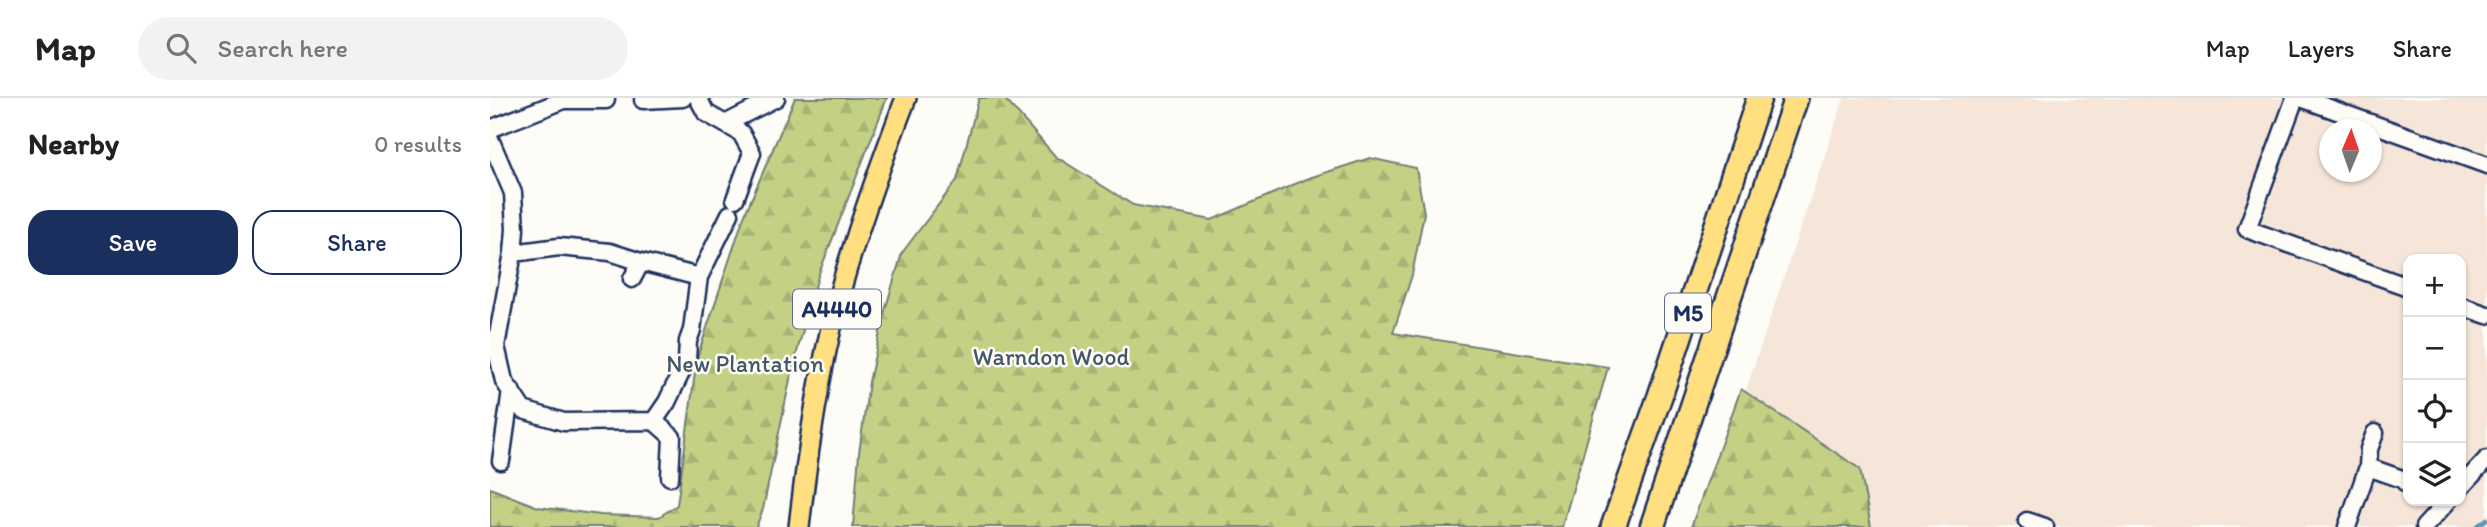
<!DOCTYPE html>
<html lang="en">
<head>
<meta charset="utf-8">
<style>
	body { margin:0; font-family:Itim,sans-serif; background:#f2f2f2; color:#222 }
	.controls { position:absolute; right:21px; bottom:21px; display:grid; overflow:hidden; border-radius:14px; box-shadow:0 2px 5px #0004 }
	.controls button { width:63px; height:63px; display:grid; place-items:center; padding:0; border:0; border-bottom:2px solid #e0e0e0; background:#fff; color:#222; font:35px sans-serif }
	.compass { position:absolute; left:1829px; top:21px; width:63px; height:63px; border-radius:50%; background:#fff; box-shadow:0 2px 5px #0004; rotate:2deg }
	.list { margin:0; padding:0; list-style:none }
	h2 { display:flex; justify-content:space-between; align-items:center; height:91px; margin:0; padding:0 28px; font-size:30px }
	h2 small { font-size:23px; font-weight:400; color:#767676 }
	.actions { display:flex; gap:14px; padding:21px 28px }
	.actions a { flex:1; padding:16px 0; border:2px solid #1b2f5e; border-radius:21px; text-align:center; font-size:24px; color:#1b2f5e }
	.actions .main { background:#1b2f5e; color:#fff }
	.icon { flex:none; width:38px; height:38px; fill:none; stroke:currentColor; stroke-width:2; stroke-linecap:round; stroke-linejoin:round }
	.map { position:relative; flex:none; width:1997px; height:429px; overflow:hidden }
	header { display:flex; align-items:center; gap:42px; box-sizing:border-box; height:98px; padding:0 35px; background:#fff; border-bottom:2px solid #e0e0e0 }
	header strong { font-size:33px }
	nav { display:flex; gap:38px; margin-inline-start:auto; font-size:24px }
	.search { width:490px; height:63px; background:#f2f2f2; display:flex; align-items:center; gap:18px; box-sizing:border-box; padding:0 24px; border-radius:38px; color:#767676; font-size:26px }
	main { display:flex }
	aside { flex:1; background:#fff }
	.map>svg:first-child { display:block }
</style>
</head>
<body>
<header>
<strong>Map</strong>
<div class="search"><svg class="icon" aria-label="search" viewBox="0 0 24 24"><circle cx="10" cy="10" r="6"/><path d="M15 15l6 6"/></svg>Search here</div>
<nav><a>Map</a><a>Layers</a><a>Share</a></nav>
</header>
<main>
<aside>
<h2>Nearby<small>0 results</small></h2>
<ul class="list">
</ul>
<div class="actions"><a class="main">Save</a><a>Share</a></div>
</aside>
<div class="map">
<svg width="1997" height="429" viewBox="0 0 1997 429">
	<defs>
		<pattern id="forest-firs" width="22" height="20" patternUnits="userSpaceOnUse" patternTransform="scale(1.75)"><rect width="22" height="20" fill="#c4d185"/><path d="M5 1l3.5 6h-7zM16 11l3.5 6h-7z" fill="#a8b475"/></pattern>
	</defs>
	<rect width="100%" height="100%" fill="#fdfcf7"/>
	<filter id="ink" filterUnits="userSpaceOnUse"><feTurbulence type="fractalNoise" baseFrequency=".0143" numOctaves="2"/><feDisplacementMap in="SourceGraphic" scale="14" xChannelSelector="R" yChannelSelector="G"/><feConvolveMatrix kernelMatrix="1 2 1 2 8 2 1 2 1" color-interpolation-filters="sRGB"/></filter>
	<g filter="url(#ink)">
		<path fill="#f6e6da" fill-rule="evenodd" d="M1354,0H1997V429H1210ZM1840,32H1882V74H1840ZM1918,161H1971V403H1918Z"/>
		<path fill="url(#forest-firs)" stroke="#708072" stroke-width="2" d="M305,0H397L328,178L302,272L273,411L266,429H0V390L48,409L111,417L169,419L187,407L207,260L254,118Z
			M489,0H514L565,58L643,107L722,122L819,80L880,60L926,70L934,115L922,177L903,235L1118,269L1072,429H363L369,355L379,284L394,216L412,155L467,82Z
			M1251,291L1370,371L1381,429H1201Z"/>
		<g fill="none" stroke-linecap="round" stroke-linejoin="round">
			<path stroke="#6194b6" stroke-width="4.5" d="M1986,429L1997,421"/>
			<defs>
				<path id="minor" d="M208,0L216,15L251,35L262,55L245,101
					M1805,0L1757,131L1918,189
					M1811,0L1997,67
					M153,2L193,0
					M235,26L286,0
					M0,31L74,2H116
					M0,41L23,95L25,131L23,155L6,248L14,283L33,312L74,324L164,323
					M23,155L69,149L120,154L151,164L142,181
					M151,164L209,179
					M1971,208L1997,217
					M164,323L177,304L197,262L198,243L202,232L209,179L240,116
					M164,323L182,339L180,379
					M11,363L21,292
					M1878,369L1912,381L1918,387
					M1971,389L1997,361
					M1537,423L1555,429
					M1857,429L1878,369L1879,351L1885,335
					M1934,429L1958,403"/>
				<path id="major" d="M309,429C318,351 329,273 349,198C367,131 391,65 416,0"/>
				<path id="highway" d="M1123,429L1170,298L1269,0
					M1162,429L1306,0"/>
			</defs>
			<use href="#minor" stroke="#1b2f5e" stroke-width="21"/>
			<use href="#major" stroke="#1b2f5e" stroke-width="24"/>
			<use href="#highway" stroke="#1b2f5e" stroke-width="28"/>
			<use href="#minor" stroke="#fdfcf7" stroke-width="16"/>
			<use href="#major" stroke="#ffdf80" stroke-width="19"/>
			<use href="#highway" stroke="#ffdf80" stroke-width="23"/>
		</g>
	</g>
	<g text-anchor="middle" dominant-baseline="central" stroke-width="5" stroke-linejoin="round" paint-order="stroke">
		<g fill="#fdfcf7" stroke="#5f6c8c" stroke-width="2">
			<rect x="303" y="191.5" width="88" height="39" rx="5"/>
			<rect x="1175" y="195.5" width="46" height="39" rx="5"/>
		</g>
		<g font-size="23" font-weight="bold" fill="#1b2f5e">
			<text x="347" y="211">A4440</text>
			<text x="1198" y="215">M5</text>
		</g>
		<g font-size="24" fill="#455868" stroke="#fdfcf7">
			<text x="561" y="258">Warndon Wood</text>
			<text x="255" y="265">New Plantation</text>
		</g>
	</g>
</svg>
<div class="controls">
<button>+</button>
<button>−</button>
<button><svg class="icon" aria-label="locate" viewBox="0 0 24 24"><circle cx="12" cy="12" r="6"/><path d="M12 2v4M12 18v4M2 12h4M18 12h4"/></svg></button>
<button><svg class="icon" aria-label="layers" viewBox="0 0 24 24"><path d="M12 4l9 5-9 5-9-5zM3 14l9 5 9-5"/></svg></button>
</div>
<svg class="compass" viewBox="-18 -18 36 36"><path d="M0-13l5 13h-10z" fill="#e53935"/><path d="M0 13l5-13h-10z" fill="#767676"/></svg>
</div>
</main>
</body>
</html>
